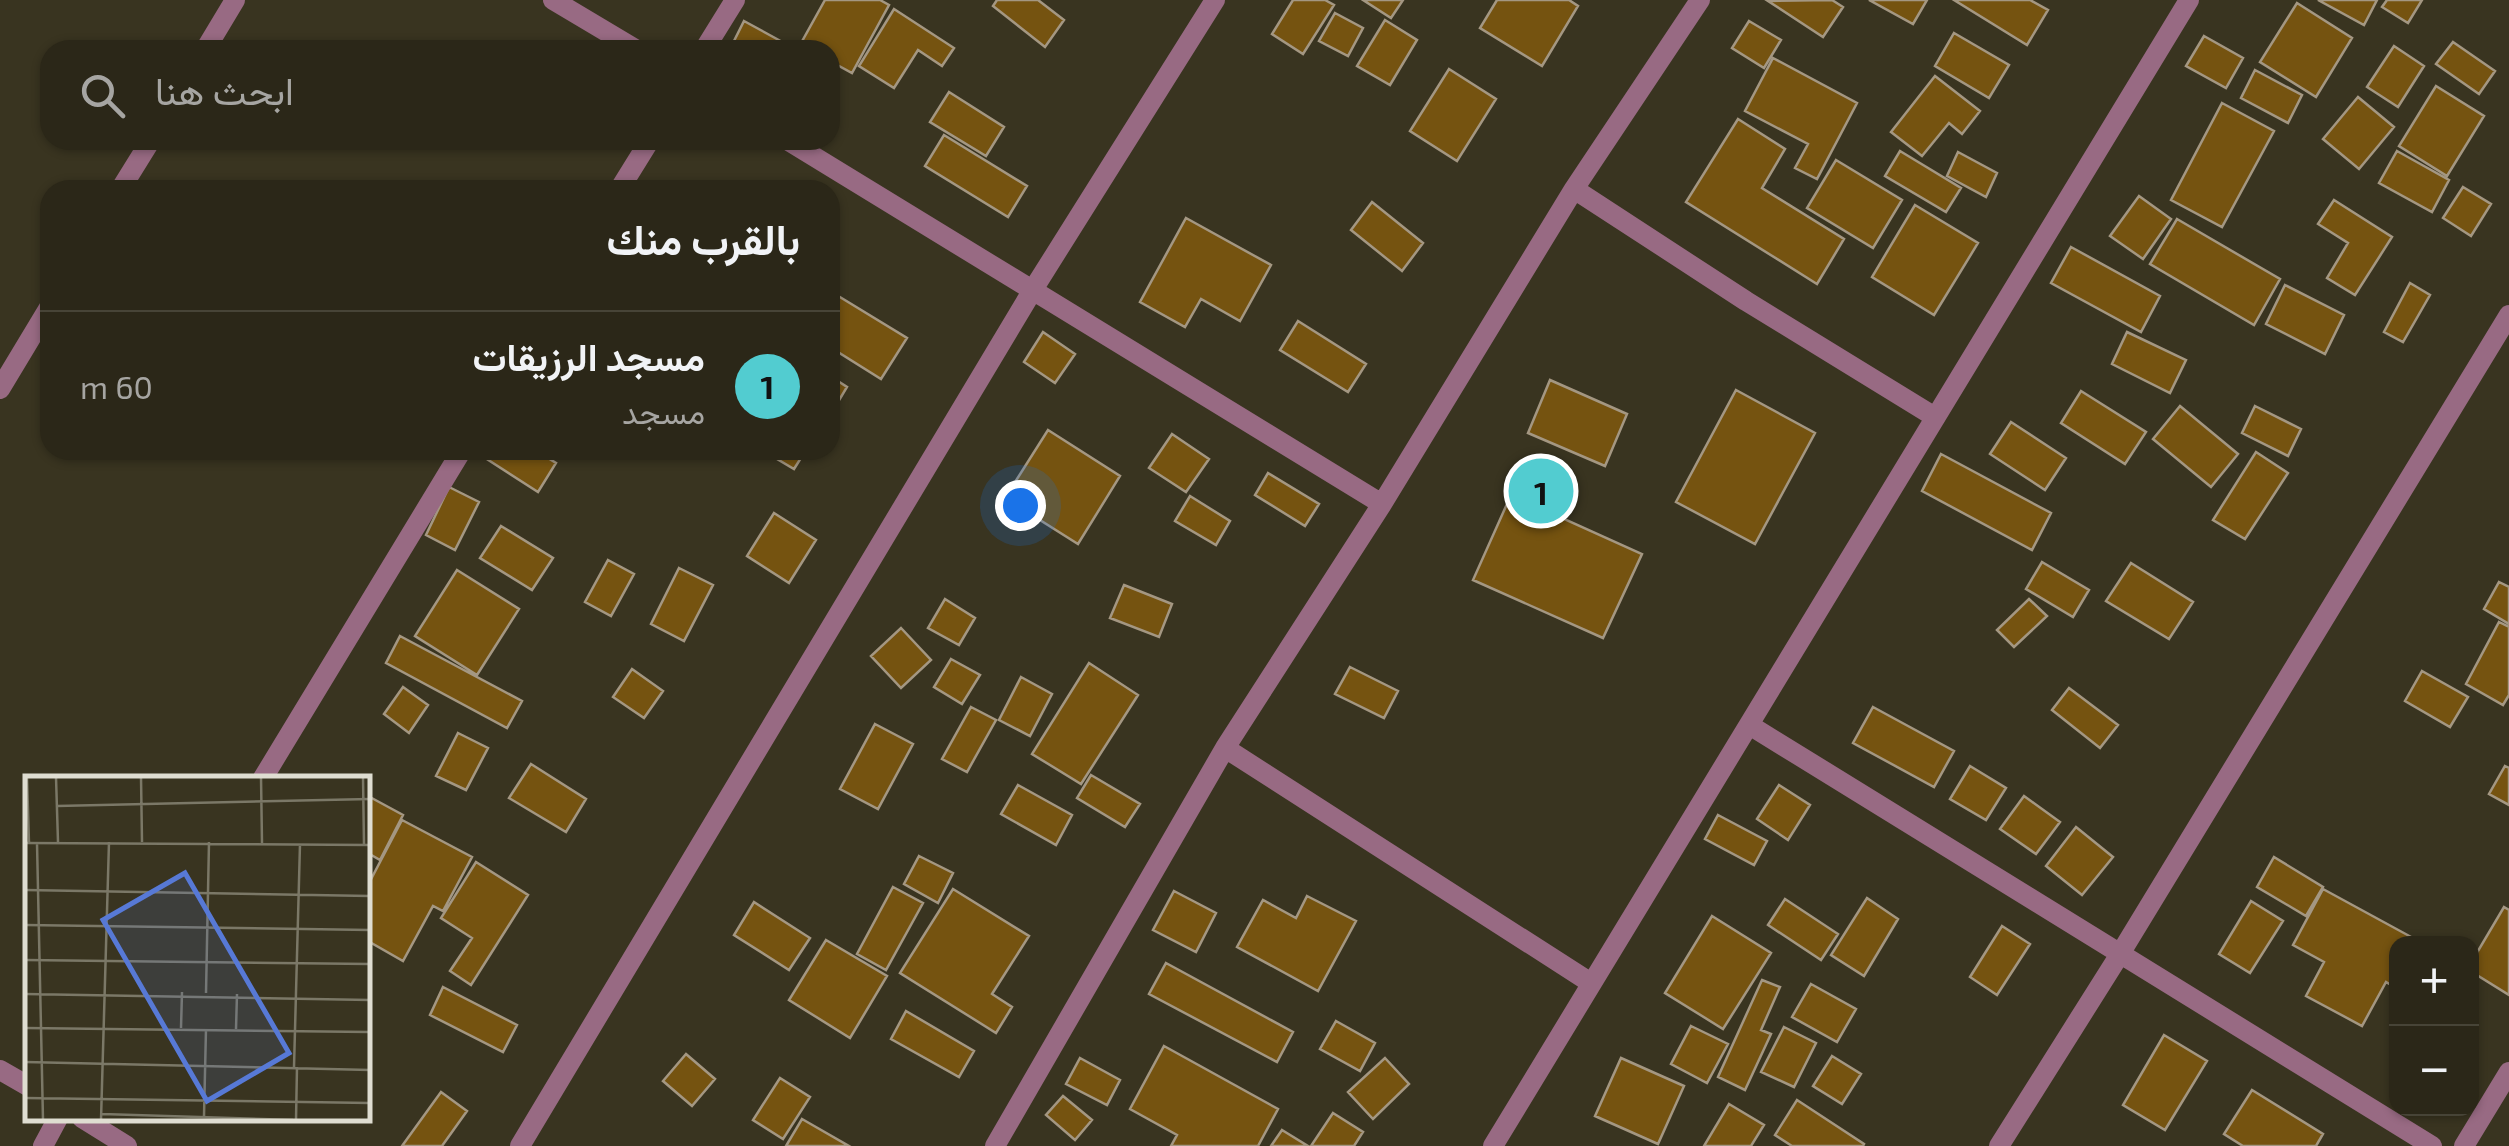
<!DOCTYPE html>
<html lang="ar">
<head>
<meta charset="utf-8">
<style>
	body { margin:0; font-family:"Exo 2",Vazirmatn,sans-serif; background:#373325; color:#f1f3f6; direction:rtl }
	.controls { position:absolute; right:30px; bottom:30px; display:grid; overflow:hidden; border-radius:20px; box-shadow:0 2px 8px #0004 }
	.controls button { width:90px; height:90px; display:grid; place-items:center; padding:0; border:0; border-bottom:2px solid #474437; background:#2b2718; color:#f1f3f6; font:50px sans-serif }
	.you { position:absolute; left:1020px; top:505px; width:35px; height:35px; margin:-25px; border:8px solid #fff; border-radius:50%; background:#1a73e8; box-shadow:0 0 0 15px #1a73e833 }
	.badge { display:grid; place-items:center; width:65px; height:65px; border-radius:50%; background:#52ccd0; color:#111; font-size:32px; font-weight:700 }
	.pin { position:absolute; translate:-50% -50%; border:5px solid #fff; box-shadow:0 2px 10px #0006 }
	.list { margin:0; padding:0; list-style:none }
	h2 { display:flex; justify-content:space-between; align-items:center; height:130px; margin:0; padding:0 40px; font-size:42px }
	h2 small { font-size:32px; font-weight:400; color:#a6a5a2 }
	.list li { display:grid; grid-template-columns:65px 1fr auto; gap:30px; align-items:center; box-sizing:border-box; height:150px; padding:0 40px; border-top:2px solid #474437 }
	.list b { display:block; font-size:38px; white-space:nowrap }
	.list p { margin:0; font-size:32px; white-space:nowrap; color:#a6a5a2 }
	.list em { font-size:32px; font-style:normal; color:#a6a5a2 }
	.icon { flex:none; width:55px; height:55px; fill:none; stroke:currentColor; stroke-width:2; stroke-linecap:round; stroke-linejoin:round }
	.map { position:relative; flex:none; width:2509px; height:1146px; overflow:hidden; direction:ltr }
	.search { position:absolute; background:#2b2718; box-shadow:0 2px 8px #0004; left:40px; top:40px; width:800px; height:110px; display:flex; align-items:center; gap:25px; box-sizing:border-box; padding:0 35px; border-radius:30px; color:#a6a5a2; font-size:38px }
	.panel { position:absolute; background:#2b2718; box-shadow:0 2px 8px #0004; left:40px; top:180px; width:800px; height:280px; border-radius:30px; direction:rtl }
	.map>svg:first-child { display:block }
</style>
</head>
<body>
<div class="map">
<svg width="2509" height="1146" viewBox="0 0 2509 1146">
	<rect width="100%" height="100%" fill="#393420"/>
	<path fill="#755310" stroke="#a49782" stroke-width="2.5" d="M825,0H880L889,5L852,73L830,61V50H809L800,45Z
		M997,0H1038L1064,20L1045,47L993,6Z
		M1293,0H1325L1334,5L1303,54L1272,34Z
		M1363,0H1403L1391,18Z
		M1497,0H1569L1578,6L1542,66L1480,28Z
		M1832,0L1843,7L1823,37L1768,1Z
		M1869,0H1927L1913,24Z
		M1954,0H2030L2048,10L2027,45Z
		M2318,0H2377L2364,25Z
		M2387,0H2422L2408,23L2382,7Z
		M2297,3L2352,38L2316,97L2260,62Z
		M894,9L954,48L942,66L918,50L894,88L859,66Z
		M1335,13L1363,28L1348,56L1319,41Z
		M1385,20L1417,40L1390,85L1357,66Z
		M744,21L797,50H732L730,49Z
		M1749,21L1781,40L1764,68L1732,48Z
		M1954,33L2009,65L1989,98L1935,66Z
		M2204,36L2243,58L2226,88L2186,66Z
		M2453,42L2495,71L2479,94L2436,64Z
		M2394,46L2424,66L2398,107L2367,87Z
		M1773,58L1857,103L1817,179L1795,168L1808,144L1745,111Z
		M1449,69L1496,99L1457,161L1410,131Z
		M2255,70L2302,95L2288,123L2241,98Z
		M1935,76L1980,111L1962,134L1949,123L1922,156L1891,132Z
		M2436,86L2484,116L2447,176L2399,146Z
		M949,92L1004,127L986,156L930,122Z
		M2358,97L2394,127L2359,169L2323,139Z
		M2222,103L2274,131L2222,227L2171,200Z
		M1738,119L1785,149L1762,188L1844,239L1817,284L1686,202Z
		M944,135L1027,186L1008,217L925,166Z
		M1900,151L1961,188L1946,212L1885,176Z
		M2397,151L2449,180L2432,212L2379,183Z
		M1958,152L1997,173L1986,197L1947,176Z
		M1836,160L1902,200L1873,248L1807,208Z
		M2463,187L2491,204L2471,236L2443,218Z
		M2139,196L2171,219L2143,259L2110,236Z
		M2334,200L2392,237L2355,295L2327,278L2348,243L2318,224Z
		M1372,202L1423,243L1402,271L1351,230Z
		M1915,205L1978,243L1934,315L1872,277Z
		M1186,218L1271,265L1240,321L1201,299L1185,327L1140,302Z
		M2177,219L2280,279L2254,325L2150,264Z
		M2071,247L2160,296L2141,332L2051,283Z
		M2410,283L2430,295L2403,342L2384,332Z
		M2285,285L2344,315L2325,354L2266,324Z
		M830,291L907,338L881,379L830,347Z
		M1298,321L1366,364L1348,392L1280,350Z
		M1043,332L1075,354L1055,383L1024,362Z
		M2127,332L2186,360L2170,393L2112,364Z
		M830,376L847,387L832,412L830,411Z
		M1550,380L1627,414L1605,466L1528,433Z
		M1736,390L1815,433L1755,544L1676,502Z
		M2081,391L2146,432L2125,464L2061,423Z
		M2180,406L2238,454L2211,487L2153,439Z
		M2255,406L2301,429L2288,456L2242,433Z
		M2011,422L2066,458L2045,490L1990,454Z
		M1048,430L1120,476L1078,544L1005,498Z
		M1172,434L1209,459L1186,492L1149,468Z
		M478,450H535L556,463L538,492L476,452Z
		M762,450H806L794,469Z
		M2256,452L2288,473L2245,539L2213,520Z
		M1941,454L2051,513L2032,550L1922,491Z
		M1268,473L1319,504L1305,526L1255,495Z
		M449,487L479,502L455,550L426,535Z
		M1511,495L1642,554L1603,638L1473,580Z
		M1190,496L1230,521L1216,545L1175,521Z
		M774,513L816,540L789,583L747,556Z
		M501,526L553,558L532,590L480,558Z
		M608,560L634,574L611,616L585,602Z
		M2042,562L2089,590L2073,617L2026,589Z
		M2131,563L2193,602L2169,639L2106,601Z
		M679,568L713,585L684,641L651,624Z
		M457,570L519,609L477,675L415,636Z
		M2499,582L2509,587V624L2484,609Z
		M1124,585L1172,604L1159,637L1110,618Z
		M945,599L975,618L959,645L928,628Z
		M2029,599L2047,616L2014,647L1997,630Z
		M2499,622L2509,627V695L2503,705L2466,684Z
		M901,628L931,660L901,688L871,656Z
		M400,636L522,701L507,728L386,663Z
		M951,659L980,675L962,704L934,687Z
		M1089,663L1138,695L1081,784L1032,754Z
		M1350,667L1398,691L1384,718L1335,694Z
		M632,669L663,691L644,718L613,697Z
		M2422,671L2468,697L2450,727L2405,701Z
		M1021,677L1052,694L1030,736L999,720Z
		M403,687L428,705L409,733L384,714Z
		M2069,688L2118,725L2100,748L2052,710Z
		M971,707L996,720L967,772L942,759Z
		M1873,707L1954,751L1934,787L1853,743Z
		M875,724L913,744L878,809L840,789Z
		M458,733L488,748L466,790L436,776Z
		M531,764L586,799L566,832L509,798Z
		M1970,766L2006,788L1986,820L1950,799Z
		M2505,766L2509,768V805L2489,794Z
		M1091,775L1140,804L1125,827L1077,798Z
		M1018,785L1072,815L1056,845L1001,814Z
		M1779,785L1810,805L1788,840L1757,819Z
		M368,796L403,815L380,860L368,853Z
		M2024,796L2060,822L2036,854L2000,829Z
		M1718,815L1767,841L1754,865L1705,839Z
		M402,820L472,857L443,911L433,906L403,961L368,941V885Z
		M2076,827L2113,857L2082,895L2046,866Z
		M919,856L953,873L938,903L904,884Z
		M2274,857L2323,887L2306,916L2257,887Z
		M476,862L528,895L471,985L450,971L472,938L441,918Z
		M893,887L923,903L886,970L857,954Z
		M953,889L1029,936L992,994L1012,1007L996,1033L900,973Z
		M2323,889L2424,944H2396V988L2386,982L2362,1026L2306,996L2324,962L2293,945Z
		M1174,891L1216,913L1196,952L1153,930Z
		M1307,896L1356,921L1318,991L1237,947L1263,900L1296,918Z
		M1867,898L1898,919L1864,976L1831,955Z
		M1785,899L1838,934L1821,960L1768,925Z
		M2251,901L2283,921L2250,973L2219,954Z
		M754,902L810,938L789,970L734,935Z
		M2504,907L2509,910V995L2472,972V961Z
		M1712,916L1771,953L1723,1029L1665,993Z
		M2002,926L2030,944L1997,995L1970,977Z
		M826,940L887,976L850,1038L789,1000Z
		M1166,963L1293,1032L1277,1062L1149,994Z
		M1762,980L1780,987L1761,1030L1771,1034L1745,1090L1718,1077Z
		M1811,984L1856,1009L1837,1042L1792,1017Z
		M443,987L517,1025L503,1052L430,1015Z
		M906,1011L974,1051L959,1077L891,1039Z
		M1336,1021L1375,1043L1360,1071L1320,1049Z
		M1691,1026L1728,1044L1707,1083L1671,1064Z
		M1784,1027L1816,1043L1794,1087L1761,1072Z
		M2164,1035L2207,1061L2165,1130L2123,1105Z
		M1164,1046L1278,1109L1258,1146H1171L1177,1135L1130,1109Z
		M686,1054L715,1079L692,1106L663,1081Z
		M1832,1056L1861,1074L1842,1104L1813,1086Z
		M1080,1058L1120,1080L1107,1105L1066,1084Z
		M1385,1058L1409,1084L1373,1119L1348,1092Z
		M1621,1058L1684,1086L1658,1144L1595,1116Z
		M780,1078L810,1097L783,1139L753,1120Z
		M2252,1090L2323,1134L2316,1146H2243L2224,1134Z
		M441,1092L467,1111L442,1146H402Z
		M1063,1096L1092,1120L1075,1140L1046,1115Z
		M1797,1100L1864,1144L1863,1146H1792L1775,1135Z
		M1729,1104L1764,1125L1751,1146H1704Z
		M1333,1113L1363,1132L1354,1146H1311Z
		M802,1119L849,1146H786Z
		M1282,1130L1308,1146H1271Z"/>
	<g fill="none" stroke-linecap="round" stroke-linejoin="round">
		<path stroke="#986a83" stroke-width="20" d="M553,0L637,50
			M205,50L235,0
			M704,50L735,0
			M787,140L1382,504
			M1574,189L1746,301L1935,417
			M120,190L151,140
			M619,190L650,140
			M0,389L50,306
			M1751,726L2432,1146
			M1225,748L1591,983
			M263,778L462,450
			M43,1146L58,1118
			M520,1146L1034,288L1215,0
			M995,1146L1225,748L1382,504L1574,189L1700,0
			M1493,1146L2189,0
			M1999,1146L2120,954L2509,315
			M2464,1146L2509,1072"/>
		<path stroke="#986a83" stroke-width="20" d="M0,1070L28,1086
			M82,1118L127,1146"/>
	</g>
	<g transform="translate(25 776)">
		<rect width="345" height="345" fill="#393420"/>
		<path fill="none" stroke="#7b7867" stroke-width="2.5" d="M2,1L4,67M31,1L33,66M116,1L117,66M236,1L237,67M338,1L339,69M32,30L345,23M0,67L345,69M12,67L18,344M0,114L345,120M0,149L345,154M0,184L345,188M181,217L184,66M0,218L345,224M0,252L345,256M156,252L157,216M211,253L212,218M0,286L345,294M269,291L275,68M0,322L345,327M77,338L268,344M179,340L181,253M76,344L84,66M271,344L272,291"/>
		<path fill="#5779d6" fill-opacity="0.15" stroke="#5779d6" stroke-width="5" d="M160,97L264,277L182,325L78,144Z"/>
		<rect width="345" height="345" fill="none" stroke="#dfddd1" stroke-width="5"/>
	</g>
</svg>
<div class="controls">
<button>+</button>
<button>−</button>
</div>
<div class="you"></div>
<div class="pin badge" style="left:1541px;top:491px">1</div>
<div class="search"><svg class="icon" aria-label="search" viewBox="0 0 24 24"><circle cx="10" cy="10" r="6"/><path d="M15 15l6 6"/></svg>ابحث هنا</div>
<section class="panel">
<h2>بالقرب منك<small></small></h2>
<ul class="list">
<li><span class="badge">1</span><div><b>مسجد الرزيقات</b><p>مسجد</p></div><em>60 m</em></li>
</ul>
</section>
</div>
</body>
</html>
